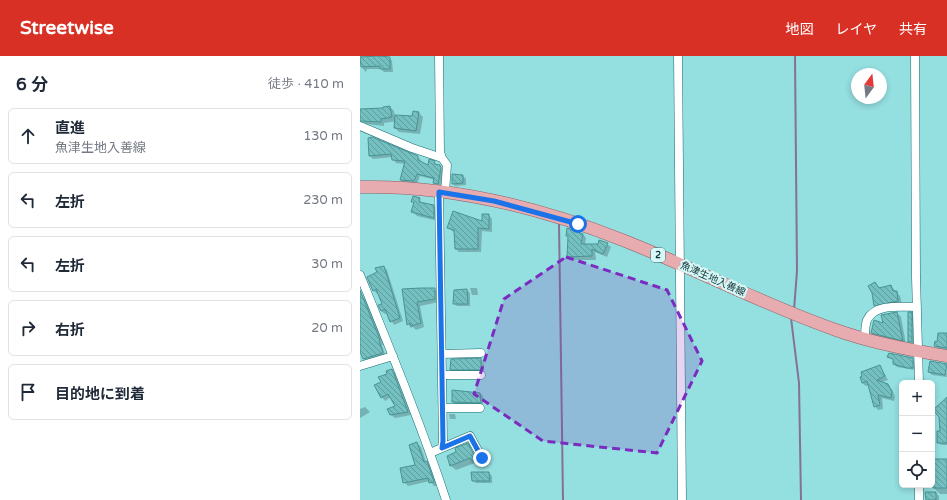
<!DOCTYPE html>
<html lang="ja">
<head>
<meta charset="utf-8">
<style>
	body { margin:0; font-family:"Varela Round","Noto Sans JP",sans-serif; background:#f2f2f3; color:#1f2937 }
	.controls { position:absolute; right:12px; bottom:12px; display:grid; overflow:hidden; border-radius:6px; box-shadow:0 2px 6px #0003 }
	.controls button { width:36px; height:36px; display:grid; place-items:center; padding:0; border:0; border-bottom:1px solid #e0e1e3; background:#fff; color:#1f2937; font:20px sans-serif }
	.compass { position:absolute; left:491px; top:12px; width:36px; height:36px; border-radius:50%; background:#fff; box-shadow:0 2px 6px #0003; rotate:15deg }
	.stop { position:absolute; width:12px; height:12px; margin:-9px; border:3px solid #1a73e8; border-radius:50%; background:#fff }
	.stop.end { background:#1a73e8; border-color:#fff; box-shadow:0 1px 4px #0008 }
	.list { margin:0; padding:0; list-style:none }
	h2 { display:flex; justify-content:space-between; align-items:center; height:52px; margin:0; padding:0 16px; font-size:17px }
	h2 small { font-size:13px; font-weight:400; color:#747a83 }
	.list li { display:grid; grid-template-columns:26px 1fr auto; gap:12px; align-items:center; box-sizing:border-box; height:56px; margin:0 8px 8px; padding:0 8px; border:1px solid #e0e1e3; border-radius:6px }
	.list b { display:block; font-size:15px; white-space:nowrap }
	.list p { margin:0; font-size:13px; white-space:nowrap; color:#747a83 }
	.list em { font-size:13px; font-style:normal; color:#747a83 }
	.icon { flex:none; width:22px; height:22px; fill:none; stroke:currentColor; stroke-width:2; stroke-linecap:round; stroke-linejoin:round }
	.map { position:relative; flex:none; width:587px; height:444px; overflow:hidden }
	header { display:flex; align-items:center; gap:24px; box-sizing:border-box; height:56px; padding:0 20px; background:#d93025; color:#fff }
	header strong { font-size:19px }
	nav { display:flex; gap:22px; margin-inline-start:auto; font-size:14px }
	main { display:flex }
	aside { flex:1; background:#fff }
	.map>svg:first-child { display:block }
</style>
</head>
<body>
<header>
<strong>Streetwise</strong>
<nav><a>地図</a><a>レイヤ</a><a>共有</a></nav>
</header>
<main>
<aside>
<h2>6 分<small>徒歩 · 410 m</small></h2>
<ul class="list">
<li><svg class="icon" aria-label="ahead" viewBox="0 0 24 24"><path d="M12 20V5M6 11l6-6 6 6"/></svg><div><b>直進</b><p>魚津生地入善線</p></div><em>130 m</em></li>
<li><svg class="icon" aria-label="left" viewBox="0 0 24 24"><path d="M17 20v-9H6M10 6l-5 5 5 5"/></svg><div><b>左折</b></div><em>230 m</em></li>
<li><svg class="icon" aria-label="left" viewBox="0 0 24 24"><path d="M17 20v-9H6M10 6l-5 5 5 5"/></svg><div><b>左折</b></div><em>30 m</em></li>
<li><svg class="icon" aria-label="right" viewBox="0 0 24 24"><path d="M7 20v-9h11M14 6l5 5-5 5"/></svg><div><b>右折</b></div><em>20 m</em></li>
<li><svg class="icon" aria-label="arrive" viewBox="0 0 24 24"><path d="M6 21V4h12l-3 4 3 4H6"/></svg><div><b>目的地に到着</b></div></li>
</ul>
</aside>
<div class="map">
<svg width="587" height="444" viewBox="0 0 587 444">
	<defs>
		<pattern id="building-back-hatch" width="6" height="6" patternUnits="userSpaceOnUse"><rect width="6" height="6" fill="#74bfc0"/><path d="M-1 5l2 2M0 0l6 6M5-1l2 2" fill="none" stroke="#5e9c9d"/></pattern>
	</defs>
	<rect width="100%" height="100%" fill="#94dfe0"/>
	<path fill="#0003" d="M0,0L30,2L32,5L33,16H24L21,13H7L6,16L3,13Z
		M30,51L34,55L35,60L53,61L54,56L59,57L63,61L60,78L39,76L35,72L36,65L24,67V70L6,68L1,64L24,53V52Z
		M9,83L57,101L61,104L60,107L68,111L74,106L84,115L81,130L74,127L75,124L60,120L57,128L44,127L41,124L45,108L36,107L32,101L13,103L10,100Z
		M103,120L106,123V129L95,130L93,127Z
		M59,143L63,148L73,150L77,154L78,165L57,160L53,156L55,147L52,145Z
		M129,159L132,163V176L122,175L121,196H99L96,193L95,177L88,172L123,166Z
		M223,178L226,182L225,189L247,188L251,191L247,201L235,196L236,204H212L208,201L209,181L207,179Z
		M24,211L27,214L43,265L34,269L27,257L25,258L21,255L23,248L19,237L17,238L13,234L19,217Z
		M515,227L520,232L531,230L540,240L542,249L519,253L515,249L513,237Z
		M110,232H117L118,239H112Z
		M75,233L78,237L79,246L60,250L64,271L56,274L53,271L51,272L48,268L43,234Z
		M107,234L110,237V250H97L94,247Z
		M0,239L5,243L24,288L22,289L26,301L8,307L4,303L0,291Z
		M537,257L541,261L546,288L515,280L512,277Z
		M551,257L553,260L554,288L549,285Z
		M587,278V294L577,292L575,290Z
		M528,301L552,303L555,306V314L537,311L534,308V304Z
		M121,303L124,306V316H94L91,313Z
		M586,309L587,321L572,319L569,316Z
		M520,310L528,324L522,326L532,333L535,341L534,345L522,342L523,353L518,354L515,350L509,329L506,330L502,327Z
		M32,314L35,317L51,359L35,362L31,359L36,351L31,341L25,345L22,341L28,318Z
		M93,335L120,337L123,340V349H96L93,346Z
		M587,343V389H581L578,386Z
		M5,351L10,356L0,362V353Z
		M89,358H95L96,363H90Z
		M57,387L61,391L66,406L70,410L77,430H74L70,425L48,430L44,426L57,410Z
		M107,388L120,408L118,409L115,407L96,414L91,410L88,400L97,396Z
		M587,404V438H580L574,432Z
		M129,417L132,420V427H116L113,424Z
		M576,437L579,440V444H567Z"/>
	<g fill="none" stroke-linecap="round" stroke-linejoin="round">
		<path stroke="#857198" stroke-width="2" d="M199,167L203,444
			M434,254L437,215L435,0
			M431,262L439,327L441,444"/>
	</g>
	<path fill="url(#building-back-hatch)" stroke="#499395" d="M19,0L30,1V13H20V10L1,11L0,1Z
		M30,50L32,61L21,63V66L0,65V53L23,52V51Z
		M53,55L59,56L56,75L34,72L35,59L52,60Z
		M12,81L58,100V104L68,109L69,103L75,105L74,108L80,109L81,112L78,128L73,127L74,122L57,118L54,125L40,124L45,105L32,104L31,98L9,100L8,82Z
		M92,118L103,119V127L92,128Z
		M53,140L60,142L59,146L74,149V162L51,156L54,146H51Z
		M93,155L122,165V158H129V173L118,172V193H95L94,174L87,172Z
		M207,172L223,178L221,188H238L239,184L248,187L243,198L232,193V200L207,201L208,180H206Z
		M24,210L40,262L30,266L25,253L21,255L18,249L22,248L16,233L13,235L7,221L17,216L15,212Z
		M515,226L519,232L531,229L533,235H537L538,245L514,250L512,237L508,230Z
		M61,232H75V243L57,246L61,267L51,270L50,267L47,269L42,233Z
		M107,233L108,248H93L94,234Z
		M0,234L20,284L19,285L23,297L3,303L0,296Z
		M537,256L543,285L511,277L514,264L523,267L521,259Z
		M548,256H552V286H548Z
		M578,277H587V292L574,290L575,285L577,286Z
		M529,297L553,302V312H547L533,308V303L527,301Z
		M121,302V314H90L91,303Z
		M570,305L587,308L585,319L568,316Z
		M520,309L525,320L517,324L528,328L532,336L531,342L518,339L520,349L514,351L507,325L502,327L500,321L502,320L501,316Z
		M32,313L48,356L30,359L27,353L35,350L28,338L21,342L14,329L21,326L18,321L27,318L26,315Z
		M92,334L120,337L121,347L92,346Z
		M587,341V387H577V375H580L579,361L573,354Z
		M57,386L64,406L67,405L74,426L69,427L68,422L43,427L40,412L55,409L49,389Z
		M108,387L116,403L112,405L110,402L90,410L87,400L96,396L95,392Z
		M572,403H587V432H573Z
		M111,416H129L130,425H112Z
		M565,436H576V444H566Z"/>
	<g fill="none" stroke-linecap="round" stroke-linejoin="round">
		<defs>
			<path id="street" d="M79,0L80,96L82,102L87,109L85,136
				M318,0L322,444
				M555,0L556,221L559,327
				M0,70L52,92L82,102
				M0,219C30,293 61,368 86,444
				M505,283C505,278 505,269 507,264C515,247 542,251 557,251
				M82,298L121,297
				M0,310L33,300
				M83,319H121
				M83,352H120
				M82,392L110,380L122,402
				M70,397L82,392L83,385L79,136
				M559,429V444"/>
			<path id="primary" d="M0,131C90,129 182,152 265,185C336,213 404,249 476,274C512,287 549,294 587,300"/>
		</defs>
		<use href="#street" stroke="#1b6c6e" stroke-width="9"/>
		<use href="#primary" stroke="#915d61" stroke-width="13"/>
		<use href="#street" stroke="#fff" stroke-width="8"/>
		<use href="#primary" stroke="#e6acb0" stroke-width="12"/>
	</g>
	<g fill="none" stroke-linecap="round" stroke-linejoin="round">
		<path stroke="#1a73e8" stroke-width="5" d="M122,402L110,380L82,392L83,385L79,136L134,145L218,168"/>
	</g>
	<path fill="#7b2cbf" fill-opacity="0.2" stroke="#7b2cbf" stroke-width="3" stroke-dasharray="8 5" stroke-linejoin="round" d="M206,201L307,234L342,305L297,397L183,385L114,338L144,243Z"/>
	<g text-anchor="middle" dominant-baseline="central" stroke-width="4" stroke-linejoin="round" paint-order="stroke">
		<rect fill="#d5f9f9" stroke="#4c6d6e" stroke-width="1" x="291" y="192" width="14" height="14" rx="3"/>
		<g font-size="9" font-weight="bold" fill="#123132">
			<text x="298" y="199">2</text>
		</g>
		<g font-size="10" fill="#123132" stroke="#d5f9f9">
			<text transform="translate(353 223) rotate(24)">魚津生地入善線</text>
		</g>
	</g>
</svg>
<div class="controls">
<button>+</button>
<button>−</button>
<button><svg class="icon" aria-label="locate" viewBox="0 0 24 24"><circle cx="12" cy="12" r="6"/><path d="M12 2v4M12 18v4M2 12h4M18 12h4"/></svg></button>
</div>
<svg class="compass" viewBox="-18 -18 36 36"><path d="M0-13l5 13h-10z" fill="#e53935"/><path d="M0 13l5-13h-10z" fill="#747a83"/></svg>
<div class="stop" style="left:218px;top:168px"></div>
<div class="stop end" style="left:122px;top:402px"></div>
</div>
</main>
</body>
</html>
